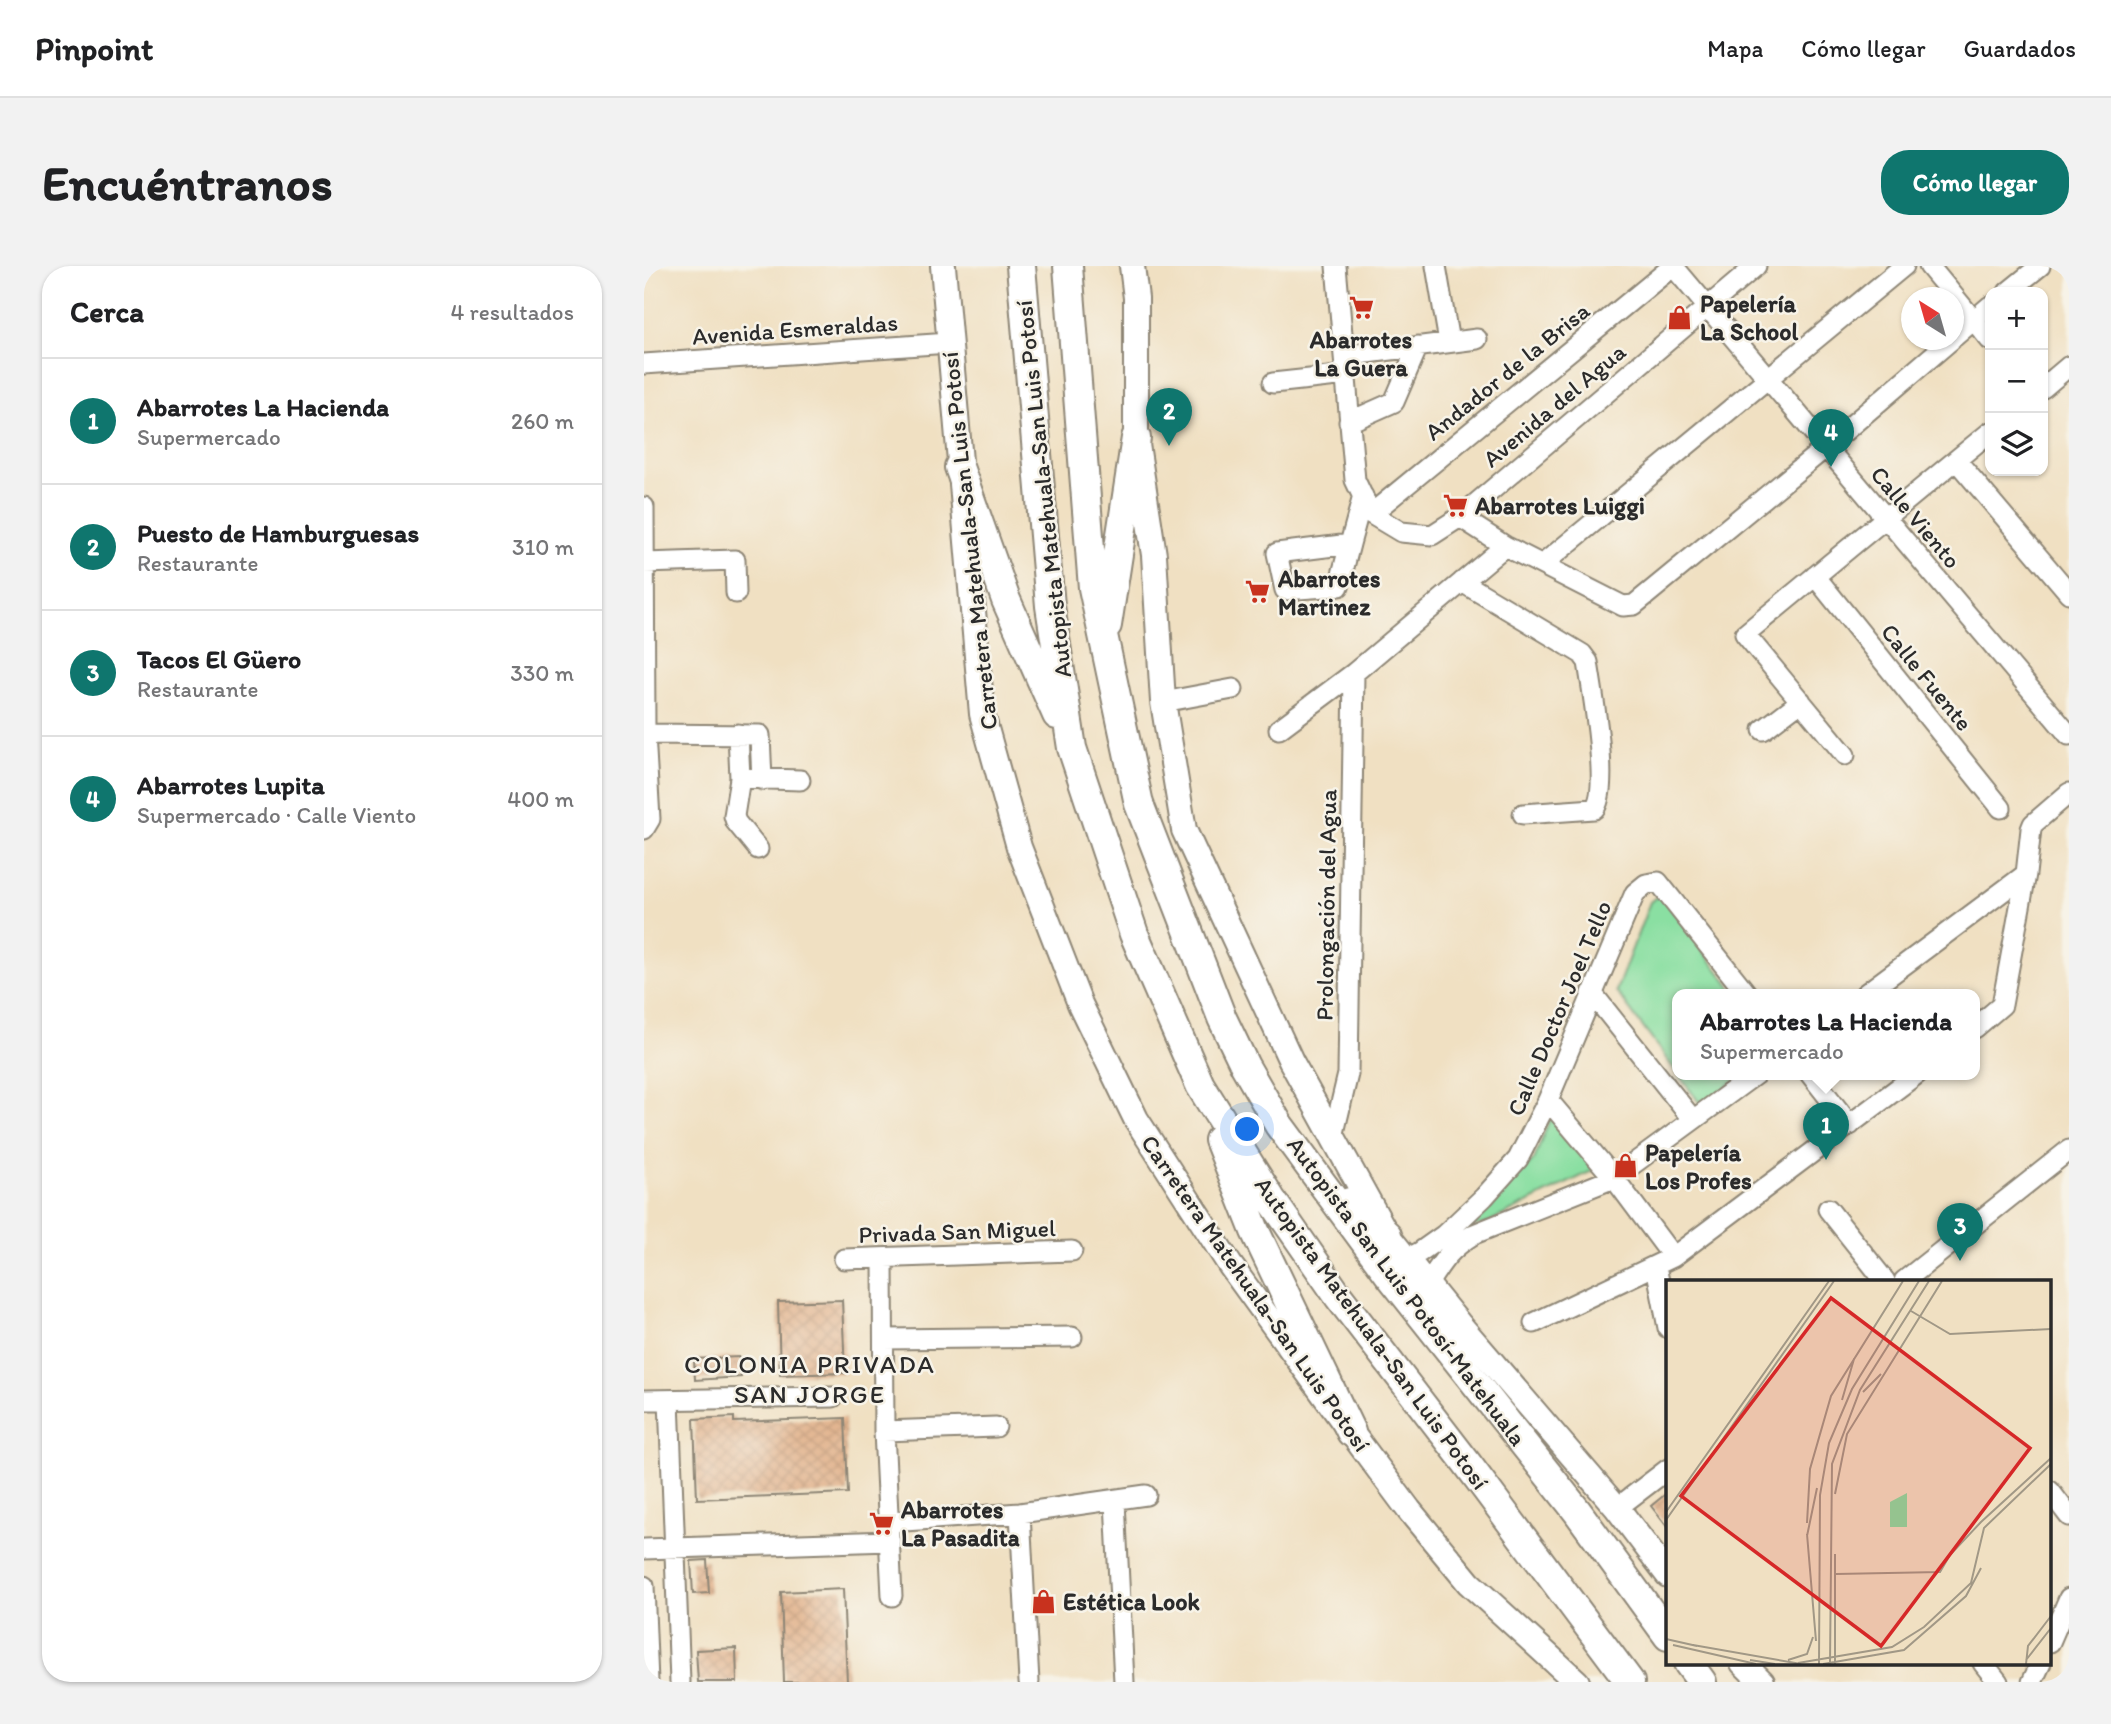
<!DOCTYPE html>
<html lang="es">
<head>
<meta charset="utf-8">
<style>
	body { margin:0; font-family:Itim,sans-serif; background:#f2f2f2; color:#202124 }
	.controls { position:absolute; right:21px; top:21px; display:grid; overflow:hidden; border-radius:14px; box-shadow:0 2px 5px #0004 }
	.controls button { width:63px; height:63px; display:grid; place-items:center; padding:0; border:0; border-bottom:2px solid #e0e0e0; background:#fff; color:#202124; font:35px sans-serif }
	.compass { position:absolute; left:1257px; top:21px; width:63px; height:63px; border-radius:50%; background:#fff; box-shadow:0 2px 5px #0004; rotate:323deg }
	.you { position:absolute; left:604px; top:864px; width:24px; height:24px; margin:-18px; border:5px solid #fff; border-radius:50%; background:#1a73e8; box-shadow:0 0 0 10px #1a73e833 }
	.badge { display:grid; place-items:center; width:46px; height:46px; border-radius:50%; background:#0f766e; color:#fff; font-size:23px; font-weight:700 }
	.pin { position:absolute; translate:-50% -58px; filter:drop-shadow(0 2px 4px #0008) }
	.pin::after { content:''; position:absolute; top:37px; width:24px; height:21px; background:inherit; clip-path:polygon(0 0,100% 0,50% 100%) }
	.popup { position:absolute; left:1028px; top:723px; width:308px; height:91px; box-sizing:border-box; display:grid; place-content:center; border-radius:14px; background:#fff; filter:drop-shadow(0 2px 5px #0005); font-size:23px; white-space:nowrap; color:#757577 }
	.popup b { font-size:26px; color:#202124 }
	.popup::after { content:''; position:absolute; left:50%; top:100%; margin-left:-14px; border:14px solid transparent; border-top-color:#fff }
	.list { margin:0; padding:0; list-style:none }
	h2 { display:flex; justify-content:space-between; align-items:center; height:91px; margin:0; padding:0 28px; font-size:30px }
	h2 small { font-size:23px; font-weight:400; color:#757577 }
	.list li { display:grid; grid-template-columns:46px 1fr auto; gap:21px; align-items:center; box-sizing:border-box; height:126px; padding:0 28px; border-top:2px solid #e0e0e0 }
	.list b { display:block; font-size:26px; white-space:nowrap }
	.list p { margin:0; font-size:23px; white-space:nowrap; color:#757577 }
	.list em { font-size:23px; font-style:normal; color:#757577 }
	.icon { flex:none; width:38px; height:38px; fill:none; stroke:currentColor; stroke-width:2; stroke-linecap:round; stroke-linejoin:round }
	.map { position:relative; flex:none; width:1425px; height:1416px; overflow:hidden; border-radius:28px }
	header { display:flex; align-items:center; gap:42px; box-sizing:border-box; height:98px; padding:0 35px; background:#fff; border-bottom:2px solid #e0e0e0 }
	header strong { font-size:33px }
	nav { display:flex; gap:38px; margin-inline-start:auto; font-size:24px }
	.intro { display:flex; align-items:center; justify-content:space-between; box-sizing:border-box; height:168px; padding:0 42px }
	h1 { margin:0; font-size:49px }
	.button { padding:18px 32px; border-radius:28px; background:#0f766e; color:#fff; font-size:24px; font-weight:700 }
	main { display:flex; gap:42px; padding:0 42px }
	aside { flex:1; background:#fff; border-radius:28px; box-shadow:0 2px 5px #0004 }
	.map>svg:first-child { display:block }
</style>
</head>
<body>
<header>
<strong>Pinpoint</strong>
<nav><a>Mapa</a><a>Cómo llegar</a><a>Guardados</a></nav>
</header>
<div class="intro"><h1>Encuéntranos</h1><a class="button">Cómo llegar</a></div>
<main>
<aside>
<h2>Cerca<small>4 resultados</small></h2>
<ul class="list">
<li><span class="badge">1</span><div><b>Abarrotes La Hacienda</b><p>Supermercado</p></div><em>260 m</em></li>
<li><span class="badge">2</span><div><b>Puesto de Hamburguesas</b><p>Restaurante</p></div><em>310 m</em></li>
<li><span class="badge">3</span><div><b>Tacos El Güero</b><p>Restaurante</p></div><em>330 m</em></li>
<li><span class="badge">4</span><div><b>Abarrotes Lupita</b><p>Supermercado · Calle Viento</p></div><em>400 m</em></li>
</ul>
</aside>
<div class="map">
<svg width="1425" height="1416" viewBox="0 0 1425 1416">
	<defs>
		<pattern id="building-cross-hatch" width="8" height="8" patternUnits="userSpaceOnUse" patternTransform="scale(1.75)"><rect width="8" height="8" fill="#e1b18a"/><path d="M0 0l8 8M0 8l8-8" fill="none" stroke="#c19877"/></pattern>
	</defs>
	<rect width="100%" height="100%" fill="#f7f3e8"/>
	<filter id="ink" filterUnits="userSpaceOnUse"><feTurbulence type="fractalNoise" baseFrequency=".0143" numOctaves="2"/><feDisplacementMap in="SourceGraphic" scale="14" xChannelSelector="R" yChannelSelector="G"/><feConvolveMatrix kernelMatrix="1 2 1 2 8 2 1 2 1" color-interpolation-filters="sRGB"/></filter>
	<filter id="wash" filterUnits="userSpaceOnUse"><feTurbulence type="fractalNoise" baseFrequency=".00686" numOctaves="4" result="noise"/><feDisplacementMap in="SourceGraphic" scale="28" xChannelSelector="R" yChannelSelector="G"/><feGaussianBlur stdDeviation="1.57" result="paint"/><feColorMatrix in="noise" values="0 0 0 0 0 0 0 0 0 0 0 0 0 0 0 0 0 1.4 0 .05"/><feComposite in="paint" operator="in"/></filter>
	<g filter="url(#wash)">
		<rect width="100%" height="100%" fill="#f0e0c2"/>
		<path fill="#8adfa2" stroke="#5a8566" stroke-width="2" d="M1016,628L1092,728H1033V807L972,725L1006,636Z
			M1034,808H1099L1058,840Z
			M908,847L952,903L841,958L822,961L890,894Z"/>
		<g id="blocks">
			<path fill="url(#building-cross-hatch)" d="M198,1034L201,1107L136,1109L134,1036Z
				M95,1091L97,1111L51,1114L50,1093Z
				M90,1151V1156L201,1152L204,1227L53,1233L50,1153Z
				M1024,1226V1262L1007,1240Z
				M63,1294L65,1327L49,1328L47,1295Z
				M199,1323L203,1416H140L137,1326Z
				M92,1382L93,1416H54L52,1384Z"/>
		</g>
	</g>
	<g filter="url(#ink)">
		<use href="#blocks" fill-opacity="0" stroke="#8e8676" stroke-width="2"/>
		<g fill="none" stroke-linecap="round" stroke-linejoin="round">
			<defs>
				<path id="minor" d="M692,0L711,214L727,248L757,266L788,269L816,251L1112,0
					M792,0L805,76
					M1029,0L1425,469
					M1285,0L1346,74
					M1364,26L1396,0
					M1310,71L1346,40
					M700,90L833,73
					M0,98L305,77
					M629,117L703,109
					M1399,122L1425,100
					M705,156L750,136L774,80
					M1312,194L1425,327
					M0,241L1,468L6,553L0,563
					M727,248L1029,0
					M816,251L861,280L979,340L990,339L1181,182L1307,74
					M706,278L695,320L641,324L633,287L706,278L719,230
					M1,297L91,294L92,327
					M899,298L1260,0
					M1171,310L1357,542
					M818,316L938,388L944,396C948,424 967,525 950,543L879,548
					M519,436L589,423
					M635,463L710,407L861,280
					M1119,464L1157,435
					M1,468L116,469L118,514
					M94,468L96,512L156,514
					M1201,489L1101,368L1346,166
					M96,512L90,550L92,556L114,583
					M948,727L1049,854
					M1221,728L1382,608
					M1331,762L1358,739L1382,608L1387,563L1389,558L1425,527
					M1166,808L1206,859
					M904,834L970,912L1029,991
					M689,871L704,808L710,407
					M1184,943L1241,1015
					M239,992L240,1165L248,1330
					M200,993L428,985
					M762,993L776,986L800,969L840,931L874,893L904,834L991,627L1002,618L1014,616L1103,728
					M1012,1000L1024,1062
					M1260,1015L1425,884
					M783,1019C799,994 805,984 830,968L970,912L1112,808
					M890,1057L1029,991L1273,808
					M240,1073L428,1071
					M0,1134L189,1131
					M25,1134L36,1416
					M240,1165L352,1161
					M1406,1225L1425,1250
					M471,1235L480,1416
					M973,1242L1024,1203
					M376,1247L385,1416
					M246,1256L376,1247L502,1229
					M0,1283L246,1275
					M0,1320L4,1416
					M1406,1376L1425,1332
					M1339,1397L1354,1416
					M1388,1416L1397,1397"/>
				<path id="major" d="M299,0L338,448L375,581L436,738L492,853L586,999L707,1166L765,1244L825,1317L933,1416
					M488,0L492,32V172L510,289L519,436L540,564L647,795L743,969L815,1058L973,1242L1024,1309
					M1099,1397L1118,1416"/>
				<path id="highway" d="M377,0L406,340L428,482L490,668L556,819L627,933L695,1031L822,1196L986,1416
					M424,0L449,322L495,538L578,752L601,800L635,859L744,1007L933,1245L1024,1370
					M315,201L362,334L413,449
					M463,359L492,172
					M575,874L611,965L707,1166
					M706,936L743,969
					M1044,1397L1058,1416"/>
			</defs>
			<use href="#minor" stroke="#8e8676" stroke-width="23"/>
			<use href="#major" stroke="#8e8676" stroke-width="28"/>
			<use href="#highway" stroke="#8e8676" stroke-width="32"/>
			<use href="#minor" stroke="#fff" stroke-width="19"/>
			<use href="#major" stroke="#fff" stroke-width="24"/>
			<use href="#highway" stroke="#fff" stroke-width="28"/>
		</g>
	</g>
	<defs>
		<symbol id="supermarket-bare" viewBox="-9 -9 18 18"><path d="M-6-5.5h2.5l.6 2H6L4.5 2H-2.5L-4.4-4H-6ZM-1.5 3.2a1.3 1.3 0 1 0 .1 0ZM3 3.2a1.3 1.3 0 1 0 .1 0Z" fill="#c8321e" stroke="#f7f3e8" stroke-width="2.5" paint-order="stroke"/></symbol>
		<symbol id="shop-bare" viewBox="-9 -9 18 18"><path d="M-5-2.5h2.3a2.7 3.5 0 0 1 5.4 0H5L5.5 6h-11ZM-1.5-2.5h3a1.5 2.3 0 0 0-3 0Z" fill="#c8321e" stroke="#f7f3e8" stroke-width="2.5" paint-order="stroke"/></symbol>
	</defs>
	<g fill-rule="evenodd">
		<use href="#supermarket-bare" x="700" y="24" width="35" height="35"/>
		<use href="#shop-bare" x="1018" y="34" width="35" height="35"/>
		<use href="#supermarket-bare" x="794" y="222" width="35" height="35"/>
		<use href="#supermarket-bare" x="596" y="308" width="35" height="35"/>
		<use href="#shop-bare" x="964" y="882" width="35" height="35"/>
		<use href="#supermarket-bare" x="220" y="1240" width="35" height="35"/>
		<use href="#shop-bare" x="382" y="1318" width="35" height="35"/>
	</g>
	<g text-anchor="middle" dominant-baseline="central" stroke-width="5" stroke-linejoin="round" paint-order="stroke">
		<g font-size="24" font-weight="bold" fill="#2b2b2b" stroke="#f7f3e8" text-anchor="start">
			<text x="1056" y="37">Papelería<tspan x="1056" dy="28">La School</tspan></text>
			<text x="717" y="73" text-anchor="middle">Abarrotes<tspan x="717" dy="28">La Guera</tspan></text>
			<text x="831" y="239">Abarrotes Luiggi</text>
			<text x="634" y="312">Abarrotes<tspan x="634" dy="28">Martinez</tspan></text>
			<text x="1001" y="886">Papelería<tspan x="1001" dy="28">Los Profes</tspan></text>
			<text x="257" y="1243">Abarrotes<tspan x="257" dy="28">La Pasadita</tspan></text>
			<text x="419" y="1335">Estética Look</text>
		</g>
		<g font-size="24" fill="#2b2b2b" stroke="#f7f3e8">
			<text transform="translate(151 63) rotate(-4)">Avenida Esmeraldas</text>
			<text transform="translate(863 105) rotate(-39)">Andador de la Brisa</text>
			<text transform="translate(910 139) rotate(-40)">Avenida del Agua</text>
			<text transform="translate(399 223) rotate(-96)">Autopista Matehuala-San Luis Potosí</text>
			<text transform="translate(1272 251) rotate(50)">Calle Viento</text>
			<text transform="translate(325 275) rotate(-96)">Carretera Matehuala-San Luis Potosí</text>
			<text transform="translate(1283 411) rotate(51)">Calle Fuente</text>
			<text transform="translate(682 639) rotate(-89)">Prolongación del Agua</text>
			<text transform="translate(915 742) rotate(-67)">Calle Doctor Joel Tello</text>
			<text transform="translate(313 965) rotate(-2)">Privada San Miguel</text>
			<text transform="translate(763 1025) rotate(53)">Autopista San Luis Potosí-Matehuala</text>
			<text transform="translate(612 1027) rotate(55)">Carretera Matehuala-San Luis Potosí</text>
			<text transform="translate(728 1067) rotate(54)">Autopista Matehuala-San Luis Potosí</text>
		</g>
		<g font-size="26" letter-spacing="2" fill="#2b2b2b" stroke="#f7f3e8">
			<text x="166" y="1098">COLONIA PRIVADA<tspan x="166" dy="30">SAN JORGE</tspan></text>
		</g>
	</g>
	<g transform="translate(1022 1014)">
		<rect width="385" height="385" fill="#f0e0c2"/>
		<path d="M241,213V247H224V222Z" fill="#8adfa2"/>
		<path fill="none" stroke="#a19886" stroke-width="2" d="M245,31L284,54L385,49M197,112L215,94M176,120L188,79M169,214L181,154L276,1M0,232L163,1M0,240L168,1M141,243L144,189L165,116L237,1M141,254L150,361M141,256L151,208M169,274V384M170,294L274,292L284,275L315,242L385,178M0,359L31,366M7,365L90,384M27,365L135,384M84,380L109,384M122,380L141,374L147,357M360,380L385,348M132,383L226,367L258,347L305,303L318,248L385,184M153,384L154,215L163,163L186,109L253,1M157,384L238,370L300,316L315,288M164,384L166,184L194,110L263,1M360,384L362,366L385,336"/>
		<path fill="#d62828" fill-opacity="0.15" stroke="#d62828" stroke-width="3.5" d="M165,18L364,168L215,366L15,216Z"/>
		<rect width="385" height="385" fill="none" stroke="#2b2b2b" stroke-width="3.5"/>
	</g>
</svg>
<div class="controls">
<button>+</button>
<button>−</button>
<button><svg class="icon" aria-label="layers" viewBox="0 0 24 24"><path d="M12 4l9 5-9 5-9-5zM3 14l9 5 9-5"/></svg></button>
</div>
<svg class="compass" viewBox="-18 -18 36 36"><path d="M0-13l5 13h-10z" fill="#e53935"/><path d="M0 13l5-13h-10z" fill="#757577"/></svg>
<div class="you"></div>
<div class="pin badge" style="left:1182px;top:894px">1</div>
<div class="popup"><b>Abarrotes La Hacienda</b>Supermercado</div>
<div class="pin badge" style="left:525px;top:180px">2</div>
<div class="pin badge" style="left:1316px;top:995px">3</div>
<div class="pin badge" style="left:1187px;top:201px">4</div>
</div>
</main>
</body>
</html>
